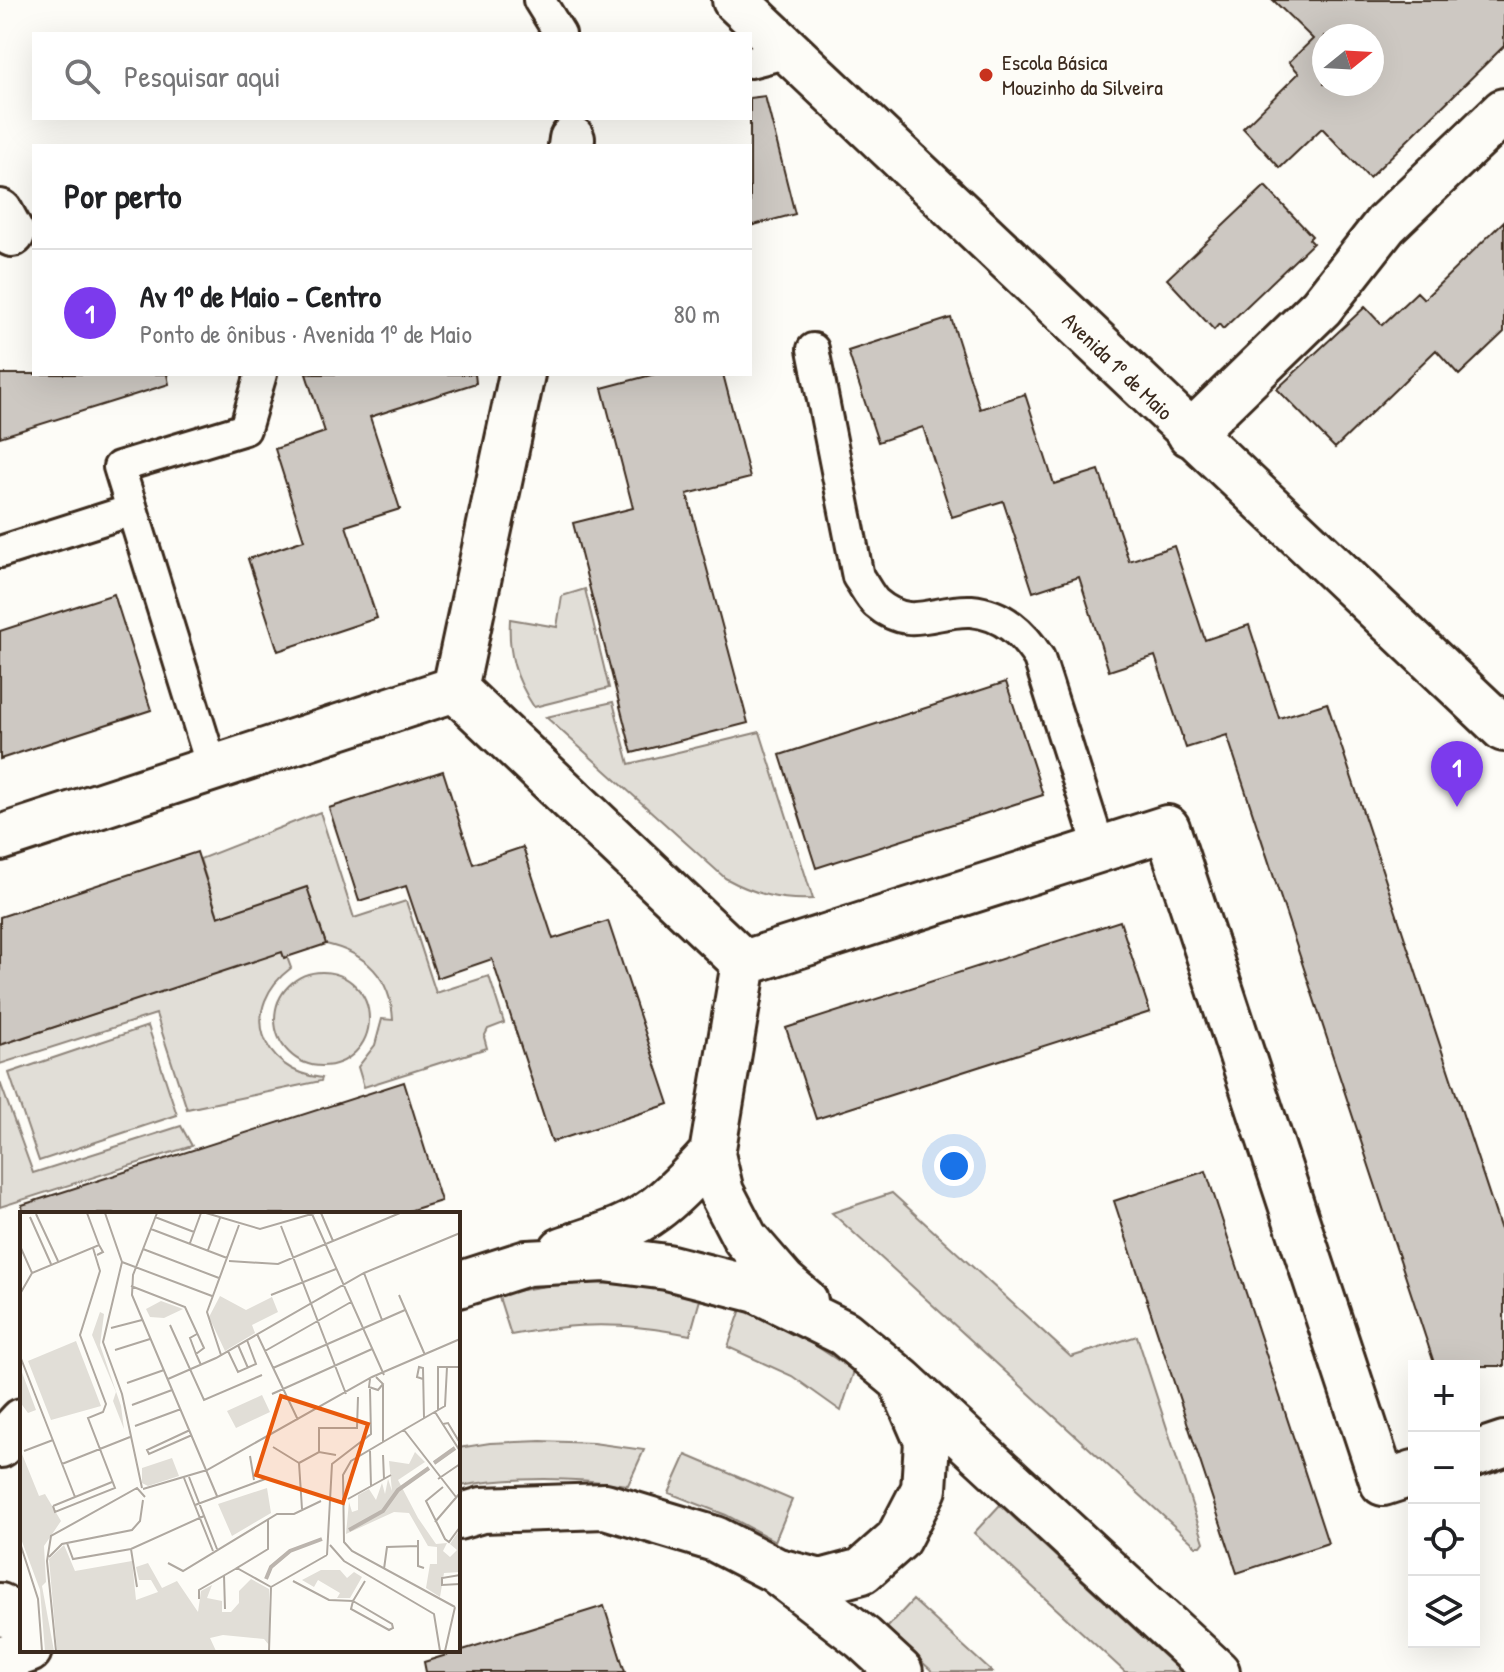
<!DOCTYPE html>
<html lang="pt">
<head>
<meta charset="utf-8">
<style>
	body { margin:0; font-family:"Patrick Hand",sans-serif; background:#f6f6f6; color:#202124 }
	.controls { position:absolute; right:24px; bottom:24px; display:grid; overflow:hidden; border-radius:0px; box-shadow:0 8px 32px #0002 }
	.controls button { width:72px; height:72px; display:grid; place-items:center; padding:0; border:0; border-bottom:2px solid #e0e0e0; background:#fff; color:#202124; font:40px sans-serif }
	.compass { position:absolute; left:1312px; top:24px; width:72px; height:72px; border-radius:50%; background:#fff; box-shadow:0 8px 32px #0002; rotate:72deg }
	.you { position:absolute; left:954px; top:1166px; width:28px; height:28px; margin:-20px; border:6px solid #fff; border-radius:50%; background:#1a73e8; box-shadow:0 0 0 12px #1a73e833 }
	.badge { display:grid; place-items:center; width:52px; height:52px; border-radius:50%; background:#7c3aed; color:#fff; font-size:26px; font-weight:700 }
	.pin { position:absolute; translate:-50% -66px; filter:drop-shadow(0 2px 4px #0008) }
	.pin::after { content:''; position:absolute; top:42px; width:28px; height:24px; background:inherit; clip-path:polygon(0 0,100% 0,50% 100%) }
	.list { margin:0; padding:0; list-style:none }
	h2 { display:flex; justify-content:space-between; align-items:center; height:104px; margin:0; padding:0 32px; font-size:34px }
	h2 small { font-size:26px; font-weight:400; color:#757577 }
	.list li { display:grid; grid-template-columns:52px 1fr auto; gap:24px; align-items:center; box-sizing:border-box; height:128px; padding:0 32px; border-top:2px solid #e0e0e0 }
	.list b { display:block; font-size:30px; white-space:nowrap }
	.list p { margin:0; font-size:26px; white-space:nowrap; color:#757577 }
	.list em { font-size:26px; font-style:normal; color:#757577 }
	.icon { flex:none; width:44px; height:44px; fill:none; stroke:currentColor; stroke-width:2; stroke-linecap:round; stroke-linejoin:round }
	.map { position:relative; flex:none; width:1504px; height:1672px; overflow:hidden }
	.search { position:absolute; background:#fff; box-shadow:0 8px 32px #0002; left:32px; top:32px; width:720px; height:88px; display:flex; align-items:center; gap:20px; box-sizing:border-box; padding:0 28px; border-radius:0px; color:#757577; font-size:30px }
	.panel { position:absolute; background:#fff; box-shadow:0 8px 32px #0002; left:32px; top:144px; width:720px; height:232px; border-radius:0px }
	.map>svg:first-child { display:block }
</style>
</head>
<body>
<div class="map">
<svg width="1504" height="1672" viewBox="0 0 1504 1672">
	<rect width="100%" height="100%" fill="#fdfcf7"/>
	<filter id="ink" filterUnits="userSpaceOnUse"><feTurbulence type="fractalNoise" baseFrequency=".0125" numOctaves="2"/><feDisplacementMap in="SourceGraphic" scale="16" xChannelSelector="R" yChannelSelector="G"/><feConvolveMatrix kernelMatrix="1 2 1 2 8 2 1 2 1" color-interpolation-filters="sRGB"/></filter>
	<g filter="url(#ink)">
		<path fill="#e1ded7" stroke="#8e847a" stroke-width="2" d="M585,589L609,688L534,707C515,678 508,654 510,619L557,627L562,596Z
			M613,702L629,764L760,732L813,899C781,901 754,894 725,878L546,717Z
			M320,812L354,918L406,901L436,993L489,976L504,1023L488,1029L484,1037L487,1048L364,1087L358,1067L375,1045L382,1019L393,1020C391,978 366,953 326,944L306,887L266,901L291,968C239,1007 259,1071 322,1078L321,1081L187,1109L156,1014L0,1064V1045L234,967L200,859Z
			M275 1019a47 47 0 1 1 94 0a47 47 0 1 1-94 0Z
			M148,1026L177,1115L39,1161L9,1073Z
			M0,1082L33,1173L181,1126L192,1146L0,1207Z
			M892,1193L1071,1357L1137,1336L1204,1542L1201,1546H1196L832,1213Z
			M594,1283L649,1286L701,1296L690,1335C623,1322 578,1322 511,1335L498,1294L546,1286Z
			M741,1309L801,1336L854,1371L841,1411L792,1376L728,1347Z
			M541,1441L593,1443L644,1450L628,1485C571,1477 517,1476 460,1486L458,1448L490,1443Z
			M686,1455L792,1500L775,1541L726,1515L669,1493Z
			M1000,1505L1181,1672H1125L974,1533Z
			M913,1600L992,1672H933L886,1629Z"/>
		<path fill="#cdc8c2" stroke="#3b2a1e" stroke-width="2" fill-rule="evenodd" d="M1273,0H1504V46L1369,178L1322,128L1280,168L1243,128L1299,73L1289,62L1313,39ZM1324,36H1372V84H1324Z
			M765,96L795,214L750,226V98Z
			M1265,186L1312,236L1309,239L1313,243L1223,329L1219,324L1214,330L1167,279Z
			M1504,221V332L1459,375L1436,350L1335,448L1277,389L1365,307L1382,325L1417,292L1424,299Z
			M951,318L980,409L1025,394L1054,484L1099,470L1129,561L1174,546L1205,640L1249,625L1279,718L1327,703L1504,1239V1366H1435L1227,735L1186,748L1155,656L1109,671L1079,577L1033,592L1003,501L952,517L923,427L878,442L848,351Z
			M0,374H167L169,384L0,437Z
			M306,374H475L476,383L370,417L400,509L346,526L377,618L278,651L248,559L304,540L275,449L325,432Z
			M655,374H723L750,478L687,494L748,723L632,753L573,523L633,508L602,388Z
			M114,594L151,710L0,759V631Z
			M1006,682L1043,795L816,868L780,755Z
			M443,771L473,864L523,847L553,939L608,921L669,1104L552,1142L492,959L437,978L406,886L359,901L329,808Z
			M197,852L218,917L307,887L326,944L284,958L282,952L0,1045V917Z
			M1120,921L1150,1012L816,1119L786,1028Z
			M404,1082L441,1201L399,1214H23L22,1205Z
			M1206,1171L1328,1543L1237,1573L1114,1201Z
			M604,1606L625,1672H426L424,1662Z"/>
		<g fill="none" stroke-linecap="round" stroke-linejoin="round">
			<defs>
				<path id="service" d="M539,0L560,34
					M750,62L789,52
					M813,349L858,577C864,585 869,596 876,603C911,633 935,609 971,611C1003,614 1023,633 1039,658L1100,849
					M0,552L132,510
					M212,767L119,467L245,429L261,374"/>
				<path id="minor" d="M571,146L572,139
					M0,212L12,234
					M1190,434L1321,307L1386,224L1504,111
					M455,689L744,963L712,1154L721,1192L745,1238L783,1282L805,1301
					M0,838L455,689L522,374
					M744,963L1167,828L1383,1483L1414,1473
					M562,1250C592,1239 628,1230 654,1210C676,1194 694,1173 712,1154
					M458,1285L527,1263L605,1259L667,1267L757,1290L844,1333L902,1381L1217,1672
					M0,1445L22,1421
					M1474,1454L1504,1444
					M458,1517L482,1510L605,1506L715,1539L775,1570L863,1638L900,1672
					M778,1571L821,1582L862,1571L898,1539L924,1489L927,1441L905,1390
					M0,1606L11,1616L22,1620
					M0,1660L29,1650"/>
				<path id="secondary" d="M735,0L1504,729"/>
			</defs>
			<use href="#service" stroke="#3b2a1e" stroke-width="36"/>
			<use href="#minor" stroke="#3b2a1e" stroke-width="50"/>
			<use href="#secondary" stroke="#3b2a1e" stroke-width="50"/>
			<use href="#service" stroke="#fdfcf7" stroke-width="30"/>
			<use href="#minor" stroke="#fdfcf7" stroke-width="44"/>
			<use href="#secondary" stroke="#fdfcf7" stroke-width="44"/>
		</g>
	</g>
	<circle fill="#c8321e" stroke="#fdfcf7" stroke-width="3" cx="986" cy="75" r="8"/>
	<g text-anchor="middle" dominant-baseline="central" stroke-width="6" stroke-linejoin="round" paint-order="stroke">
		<g font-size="22" fill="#3b2a1e" stroke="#fdfcf7" text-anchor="start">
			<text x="1002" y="62">Escola Básica<tspan x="1002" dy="25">Mouzinho da Silveira</tspan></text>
		</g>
		<g font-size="22" fill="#3b2a1e" stroke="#fdfcf7">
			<text transform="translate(1118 366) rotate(44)">Avenida 1º de Maio</text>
		</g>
	</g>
	<g transform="translate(20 1212)">
		<rect width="440" height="440" fill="#fdfcf7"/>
		<path d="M200,84L226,98L252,85L258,100L232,113L235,121L205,139L189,105ZM141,89L163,97L144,106L130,105L126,97ZM80,100L84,102L80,133L101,194L104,217L93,189L96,180L72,123ZM56,129L81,194L31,208L8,149ZM0,155L16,198L8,201L0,190ZM242,183L250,200L216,216L207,199ZM0,237L19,284L25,282L41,309L24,334L26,370L22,374L34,439H25L20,378L0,324ZM395,240L405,250L378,268L398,306L416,332L427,331L423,339L430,345L437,338L430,332L440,317V360L424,361L420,385L406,376L410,352H417V335L408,334L389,301L374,300L326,322L329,290L332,300L338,298V283L349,277L356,288L362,271L365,282L368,267L372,279L369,249L389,252ZM152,246L159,264L128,274L122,271V256ZM247,276L251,301L212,324L198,292ZM44,333L55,359L112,349L116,388L138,380L131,368H119L116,355L128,351L142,376L157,369L178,400L181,379L192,373L187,386L202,389V400H211L219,391V379L231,367L249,377V433L244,427L203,423L190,426L196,439H37L29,347ZM301,358H320L327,366L334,360L342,365L330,386H317L320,381L298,368L294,375L282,368Z" fill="#e1ded7"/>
		<path fill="none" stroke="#bbb4ad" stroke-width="4" d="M414,251L435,236M329,318L363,299L378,278L409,256M246,367L251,355L270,339L302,327"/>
		<path fill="none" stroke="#afa8a0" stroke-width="2" d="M67,1L79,33M85,1L102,50L83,130L102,182L122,276M137,1L113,63L112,83L197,284M186,1L240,17L295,1M301,1L313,29M16,2L38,49M292,2L364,163M10,5L31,52M135,5L174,20M261,14L326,182M131,17L207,46M170,31L181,1M0,34L12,61M123,37L199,66M188,38L200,6M209,49L258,52L380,1M102,50L192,84M344,61L362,108M111,74L165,95L184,136L176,142L181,153M0,82L12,61L79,33L83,40L77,43M251,83L316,57M379,83L405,143M150,113L184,188L242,163M91,116L122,108M237,122L278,208M218,133L228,156M95,138L130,127M208,139L218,160L236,152L227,128M245,139L331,90M176,142L170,126L177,122M201,143L187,100L219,13M0,144L55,285M253,156L385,98M148,167L196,146L344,61L440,21M350,167L349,175L358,178L363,172L356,165M403,167L397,165L399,155L403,156L404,206M107,171L144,158M363,173V230L331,249L323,263L324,330L332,339L435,395M252,182L352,137M112,193L152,178M418,198V155H440M415,200L440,239M423,212L428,211L440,231M115,214L161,197M170,218L127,238L129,242L172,223M384,218L436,285M363,230L425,194L427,155M253,235L279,251L282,297M4,239L33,228M350,239L351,274M299,240V216H337L338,185M363,243L364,267M230,244L234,268M279,251L299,240L316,243M42,252L110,225M169,265L197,337M164,266L193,339M418,267L440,252M423,275L406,289L425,327L429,330L440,315M123,277L187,258L352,165L440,127M328,287L371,263M175,293L248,266M33,294L35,300L95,276L68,206L83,200L86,192L60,123L80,59L73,36M33,294L92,270M248,307V337L217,356L251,375M415,310L440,281M398,328V354L404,356M0,331L18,387L22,439M47,331L53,347L111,337L184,304M310,333L324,349L414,402L420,439M111,337L117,375M307,343L312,252L351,222L350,177M29,345L42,332L112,318L120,309L123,288M148,351L163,359L257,302H274L301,289M364,357L367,335L398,334M204,363L205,397M440,363L422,366V373L440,372M273,369L309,388L333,389L345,369M251,375L307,343M179,387V378L217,356M333,389L372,412L373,416L369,418L331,397ZM36,439L27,349L31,324L117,276L125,285M249,439L251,375M425,439L435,395"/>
		<path fill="#e8590c" fill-opacity="0.15" stroke="#e8590c" stroke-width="4" d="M261,184L348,212L323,291L236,263Z"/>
		<rect width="440" height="440" fill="none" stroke="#3b2a1e" stroke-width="4"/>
	</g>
</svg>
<div class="controls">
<button>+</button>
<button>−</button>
<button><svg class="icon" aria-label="locate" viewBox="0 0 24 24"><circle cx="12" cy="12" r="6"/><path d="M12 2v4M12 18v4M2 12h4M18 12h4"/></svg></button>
<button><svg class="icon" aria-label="layers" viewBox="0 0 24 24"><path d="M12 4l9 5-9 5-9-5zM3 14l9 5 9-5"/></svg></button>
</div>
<svg class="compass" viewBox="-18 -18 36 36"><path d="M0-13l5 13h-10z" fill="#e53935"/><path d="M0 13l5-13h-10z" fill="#757577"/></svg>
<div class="you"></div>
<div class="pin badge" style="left:1457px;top:807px">1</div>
<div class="search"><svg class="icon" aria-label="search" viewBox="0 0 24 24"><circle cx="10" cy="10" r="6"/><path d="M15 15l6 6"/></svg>Pesquisar aqui</div>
<section class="panel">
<h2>Por perto<small></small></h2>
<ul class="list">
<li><span class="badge">1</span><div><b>Av 1º de Maio - Centro</b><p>Ponto de ônibus · Avenida 1º de Maio</p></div><em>80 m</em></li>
</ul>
</section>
</div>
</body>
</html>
